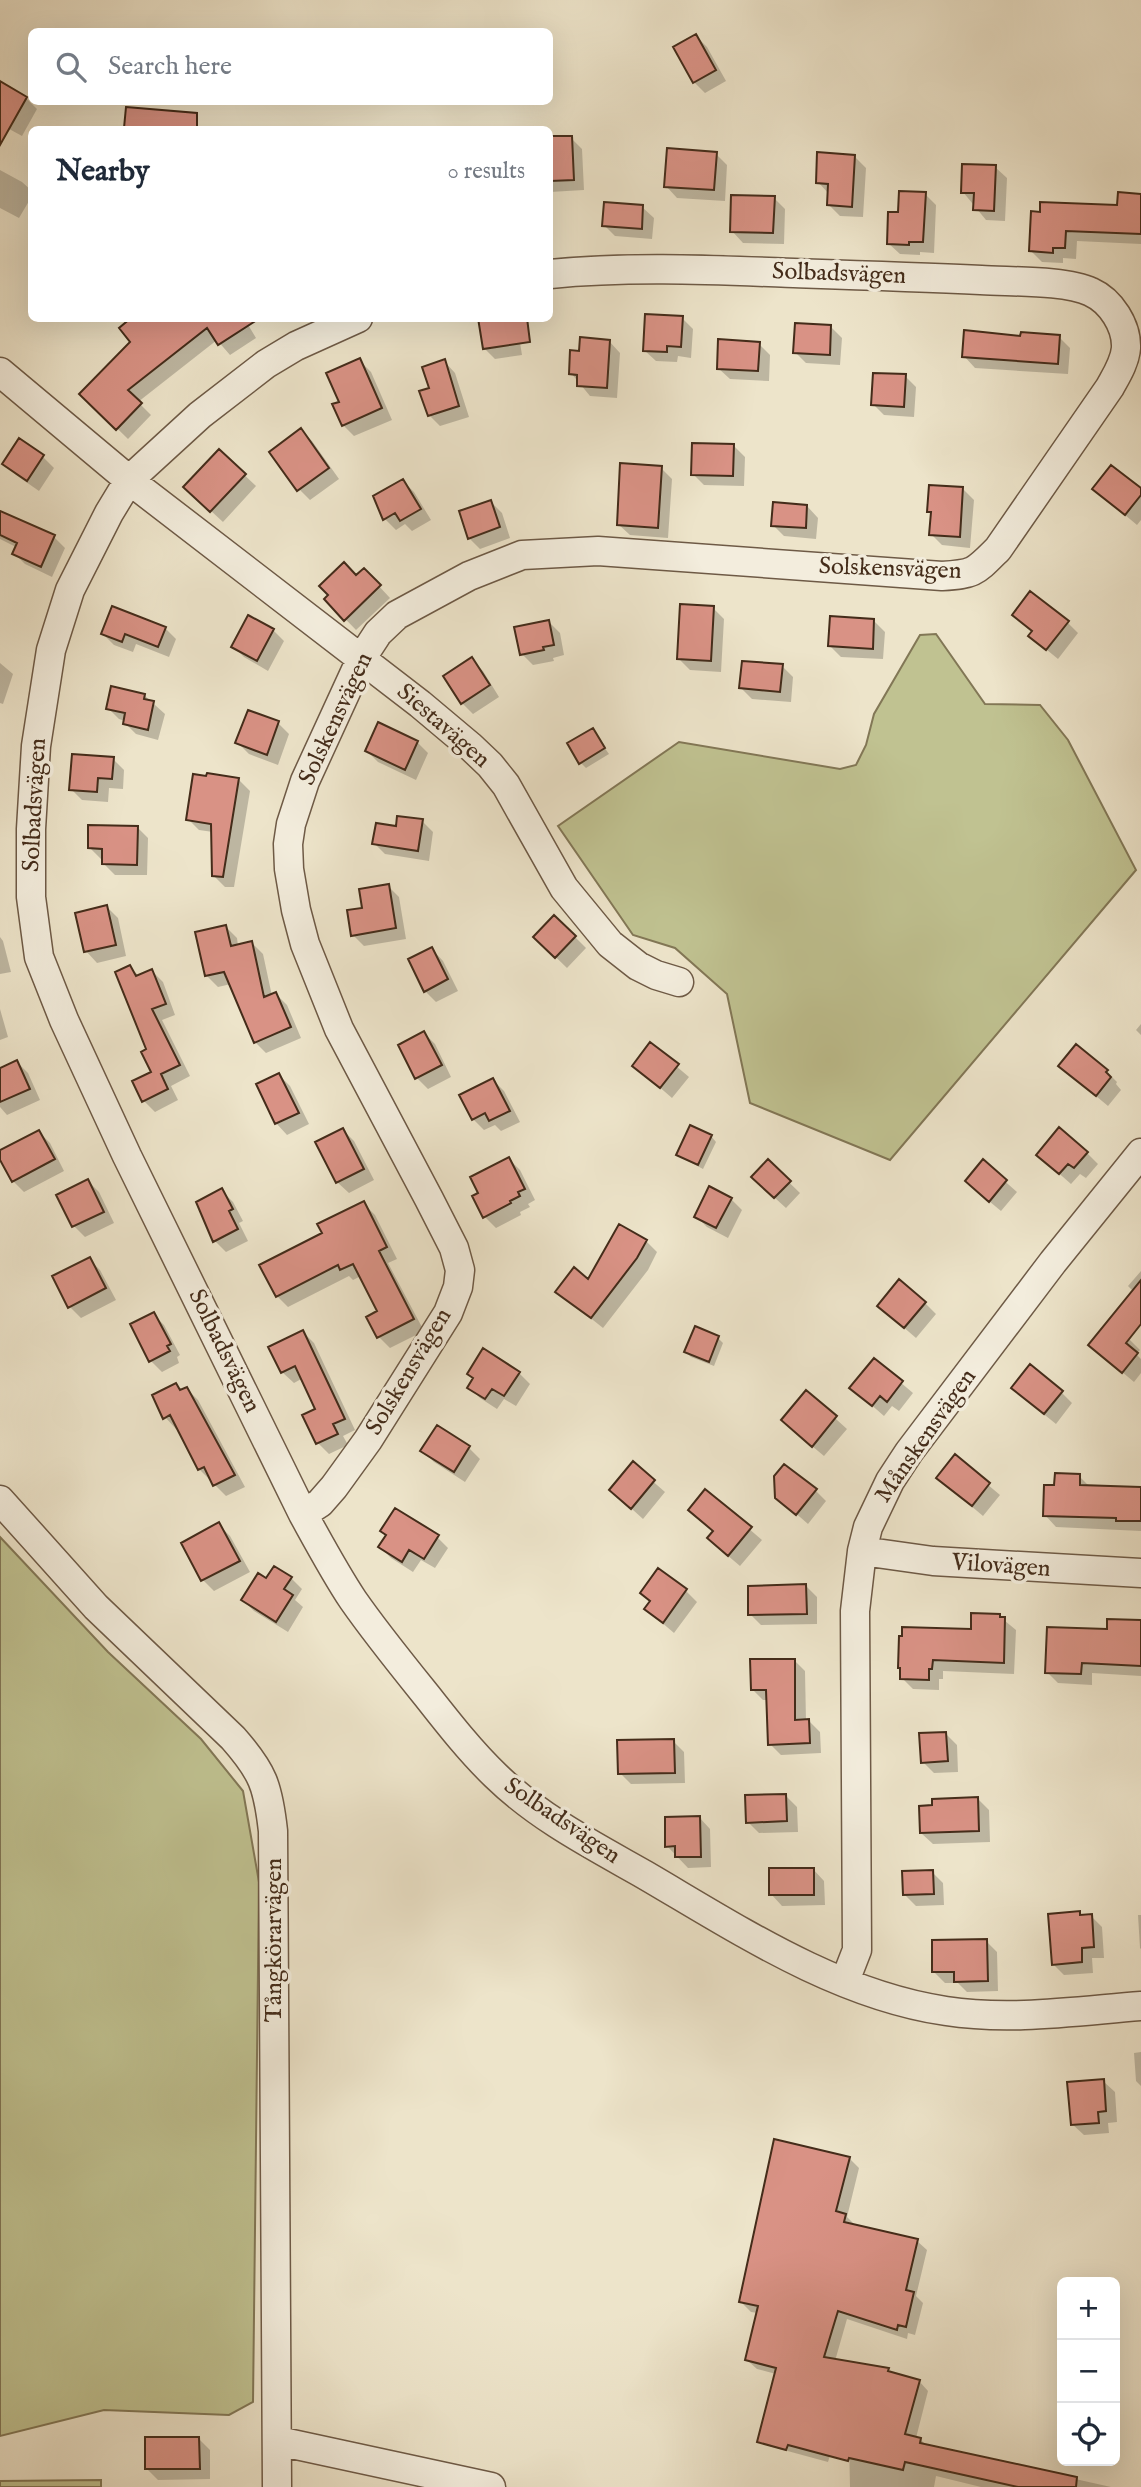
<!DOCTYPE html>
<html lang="en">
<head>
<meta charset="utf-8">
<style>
	body { margin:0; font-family:"IM FELL English",serif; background:#f6f6f7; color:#1f2937 }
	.controls { position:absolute; right:21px; bottom:21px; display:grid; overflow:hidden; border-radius:10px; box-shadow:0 7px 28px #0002 }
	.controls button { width:63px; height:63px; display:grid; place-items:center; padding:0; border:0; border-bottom:2px solid #e0e1e3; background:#fff; color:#1f2937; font:35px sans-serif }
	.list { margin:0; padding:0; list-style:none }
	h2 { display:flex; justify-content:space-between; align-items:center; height:91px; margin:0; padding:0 28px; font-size:30px }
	h2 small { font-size:23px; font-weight:400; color:#747a83 }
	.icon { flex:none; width:38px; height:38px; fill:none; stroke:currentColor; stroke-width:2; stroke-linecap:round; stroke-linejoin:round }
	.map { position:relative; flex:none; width:1141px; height:2487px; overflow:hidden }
	.search { position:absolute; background:#fff; box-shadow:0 7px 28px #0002; left:28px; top:28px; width:525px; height:77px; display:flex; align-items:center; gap:18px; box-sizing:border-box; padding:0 24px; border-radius:10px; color:#747a83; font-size:26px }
	.panel { position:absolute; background:#fff; box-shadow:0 7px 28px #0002; left:28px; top:126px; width:525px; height:196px; border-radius:10px }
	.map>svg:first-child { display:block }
</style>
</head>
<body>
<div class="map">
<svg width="1141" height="2487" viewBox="0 0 1141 2487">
	<rect width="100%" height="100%" fill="#ede4ca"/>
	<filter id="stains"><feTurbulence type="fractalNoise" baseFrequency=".00286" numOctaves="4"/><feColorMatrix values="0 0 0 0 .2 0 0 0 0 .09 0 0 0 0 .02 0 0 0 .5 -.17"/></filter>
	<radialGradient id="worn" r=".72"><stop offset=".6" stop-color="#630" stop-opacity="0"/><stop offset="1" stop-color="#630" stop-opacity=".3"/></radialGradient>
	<path fill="#c0c291" stroke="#827756" stroke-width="2" d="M936,634L985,704L1040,705L1068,740L1136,870L890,1160L750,1103L727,994L675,948L633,935L558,826L679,742L840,769L856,765L866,745L874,714L920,635Z
		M0,1537L108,1652L201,1739L243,1791L259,1882L253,2402L229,2415L104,2410L0,2436Z
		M101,2480V2487H0V2481Z"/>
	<path fill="#0003" d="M696,36L707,47L726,81L705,93L694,82Z
		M0,83L26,98L37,109L22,136L0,124Z
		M167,122V130H128L126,127Z
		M550,138H571L582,149L584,190L550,192Z
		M716,154L727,165L725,201L677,198L666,186Z
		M854,156L866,168L863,217L840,216L829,205V194L818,182Z
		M995,167L1007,178L1005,221L986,220L963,192Z
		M0,170L22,182L32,191V196L19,218L0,208Z
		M925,194L936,205L934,253L920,252V255L900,254L888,243L899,214Z
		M1141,195V244L1077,241L1076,259L1063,258V263L1042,262L1031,251L1033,213L1119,207Z
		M774,198L785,209L784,244L743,243L732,231Z
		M642,207L654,218L652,239L615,236L604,225Z
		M244,318L256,338L230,355L217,340L138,402L151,415L128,439L82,394L133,342Z
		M682,318L693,329L691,358L678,356L677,362L656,361L644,350Z
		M517,324L522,355L495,359L484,348Z
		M830,326L842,338L840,365L806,363L795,352Z
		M1059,337L1070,348L1068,374L975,368L964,356L1022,338Z
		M609,341L620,353L617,398L590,396L571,373L581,353Z
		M759,344L770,355L769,381L730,379L718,368Z
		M359,360L371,372L392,420L354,436L343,425L341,402Z
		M444,361L455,373L469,417L440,426L429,415L431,389Z
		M905,376L916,387L914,417L884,415L873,404Z
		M301,430L312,441L339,479L310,500L299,489Z
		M20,441L43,457L54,468L39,491L16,475L5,464Z
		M734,446L745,457L744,486L704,485L693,474Z
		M219,451L256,486L223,522L196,497Z
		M661,468L672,479L668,538L630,535L618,524Z
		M403,481L414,492L431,520L412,531L405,524L396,530L385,519L375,497Z
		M963,489L974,500L970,548L942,545L931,534L932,514L929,511Z
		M1094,489L1141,490V520L1137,525Z
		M491,502L502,513L510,538L480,549L469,538Z
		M807,506L818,518L816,539L784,536L773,525Z
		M0,513L54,537L65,548L52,577L25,564L14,553L16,547L0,539Z
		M364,570L390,598L356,630L326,599Z
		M713,608L724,619L721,672L690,670L679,659Z
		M1014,615L1067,622L1078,633L1058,659L1030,636L1033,632Z
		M874,621L885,632L883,659L841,657L830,646Z
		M549,622L560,633L564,655L553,658L554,661L533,665L522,654Z
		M165,628L176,639L169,657L136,644L133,652L114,645L103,634Z
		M273,630L284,641L268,671L244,657L233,646Z
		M472,660L483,671L499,697L473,714L462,703Z
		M0,663L13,674L3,704L0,703Z
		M782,666L793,677L791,702L752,699L741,688Z
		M145,696L165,714L158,740L136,734L125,723V721L119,719L108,708Z
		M278,723L289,734L278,765L249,754L238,743Z
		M592,730L609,754L586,768L581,763Z
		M417,742L428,753L416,780L378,762L367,751Z
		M113,759L124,770L123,789L109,788L108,802L82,800L71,789Z
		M207,778L239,780L250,791L234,887H225L213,875V832L199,830L188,819Z
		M422,821L433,832L429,861L385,854L374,843L397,828Z
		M137,827L148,838L147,875H115L104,864V859H101L90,848Z
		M388,886L399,897L406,939L364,946L353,935L364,909Z
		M107,907L118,918L126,956L97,963L86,951Z
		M555,917L586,948L567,968L535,937Z
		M226,927L237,938L238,946L252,943L263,954L272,996L276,994L287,1005L301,1038L266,1053L255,1042L231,984L218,987L207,976Z
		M0,937L3,941L11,972L0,974Z
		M432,949L443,961L458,991L436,1002L425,991Z
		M130,967L139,976L152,971L163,982L175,1015L162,1020L190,1076L171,1086L178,1100L155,1112L144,1101L153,1072Z
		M0,1009L8,1037L0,1040Z
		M1141,1024V1035L1136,1030Z
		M424,1033L435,1044L451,1077L428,1089L417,1078Z
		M650,1044L689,1077L672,1098L634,1065Z
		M17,1062L28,1073L40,1100L7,1115L0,1107V1070Z
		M1060,1066L1106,1071L1117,1082L1116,1084L1121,1090L1108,1106Z
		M279,1075L290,1086L309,1124L287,1135L276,1123L258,1085Z
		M493,1080L504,1091L520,1122L501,1131L495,1125L484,1130L473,1119Z
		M343,1130L354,1141L374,1180L349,1193L337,1182Z
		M39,1132L50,1143L64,1171L24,1192L13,1181L0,1152Z
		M711,1136L716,1142L703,1169L684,1159L678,1154Z
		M1087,1153L1098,1164L1086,1178L1080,1174L1071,1184L1038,1155Z
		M509,1159L520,1170L535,1200L528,1204L530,1207L520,1212L521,1215L496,1228L485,1217Z
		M768,1162L800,1193L786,1208L764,1188Z
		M983,1162L1017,1192L1001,1211L978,1192Z
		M88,1181L99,1192L114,1223L85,1237L74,1226L59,1196Z
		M222,1191L233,1202L243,1221L239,1223L248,1241L226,1252L215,1241Z
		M731,1199L742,1210L728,1238L707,1227L696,1216Z
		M364,1204L375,1215L397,1259L388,1263L424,1331L390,1348L379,1337L368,1318L379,1312L361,1276L353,1280L349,1276L288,1307L277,1296L324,1234Z
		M646,1241L657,1252L648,1270L603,1328L558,1292L589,1281Z
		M89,1259L100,1270L116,1300L81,1318L70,1307Z
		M1141,1271V1299L1128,1286Z
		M925,1303L936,1314L916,1338L879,1306Z
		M153,1314L164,1325L180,1355L177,1357L179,1363L162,1372L151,1361Z
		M696,1329L718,1338L723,1343L714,1366L691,1357L686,1352Z
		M303,1332L314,1343L355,1430L343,1436L348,1445L329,1454L318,1443L304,1416L318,1409L303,1378L294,1383L282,1372Z
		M1129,1339L1140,1350L1136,1354L1141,1359V1373L1134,1382L1090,1345Z
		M874,1360L913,1393L899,1411L892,1406L884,1416L852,1388Z
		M519,1373L530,1384L516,1406L504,1399L497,1409L480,1398L469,1387Z
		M176,1385L182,1391L187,1389L198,1400L245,1487L226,1496L199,1469L178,1427L176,1429L165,1417Z
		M806,1392L847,1429L824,1456L794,1431Z
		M1061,1392L1072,1403L1056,1424L1025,1399Z
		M469,1448L480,1459L465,1482L434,1462L423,1451Z
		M955,1457L1000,1495L983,1516L938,1478Z
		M633,1464L665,1492L643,1519L611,1490Z
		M1079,1476L1090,1487L1141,1489V1531L1056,1527L1045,1515Z
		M815,1490L826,1501L808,1524L777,1497Z
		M705,1491L762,1540L740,1566L720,1549Z
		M219,1525L230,1536L250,1572L214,1591L203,1580Z
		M437,1537L448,1548L435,1568L421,1560L413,1572L391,1558L380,1547Z
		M291,1578L302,1589L295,1600L303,1607L288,1632L254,1611L243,1600L267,1580Z
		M806,1586L817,1597V1624L761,1625L750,1614Z
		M686,1591L697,1602L674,1633L646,1609Z
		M999,1616L1016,1630L1014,1674L943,1671V1679H939V1690L913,1689L902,1678L972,1631Z
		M1141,1622V1676L1092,1673V1685L1058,1683L1047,1672L1108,1631Z
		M794,1660L805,1671L806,1721H809L820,1732L821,1753L781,1755L770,1744L768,1700H763L752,1689Z
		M946,1734L957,1745L958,1772L934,1773L923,1762Z
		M673,1741L684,1752L685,1783L631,1784L620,1773Z
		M786,1796L797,1807L798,1832L759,1833L748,1822Z
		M978,1799L989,1810L990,1842L933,1844L921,1833Z
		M699,1817L710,1829L711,1867L688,1868L667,1846Z
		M813,1869L824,1881L825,1905L782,1906L771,1894Z
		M932,1872L943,1883L944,1905L916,1906L905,1895Z
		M1079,1913L1083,1917L1091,1916L1102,1927L1104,1958H1092L1093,1973L1064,1975L1053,1964Z
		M1138,1915H1141V1949L1140,1948Z
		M986,1941L997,1952L998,1991L967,1992L958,1983H945L934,1972Z
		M1141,2052V2086L1136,2081L1134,2053Z
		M1103,2081L1115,2092L1117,2122L1108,2123L1109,2133L1084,2135L1072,2124Z
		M849,2158L859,2168L847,2217L855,2225L917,2241L927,2250L916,2296L923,2303L915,2335L908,2333L907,2339L847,2319L835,2361L888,2370L892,2374L919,2381L928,2391L916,2438L920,2439L927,2446L1111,2487H981L936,2476L934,2487H850L848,2397L828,2462L769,2446L760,2437L776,2374L757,2369L747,2360L758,2313L751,2312L741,2302Z
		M199,2439L210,2450V2479L158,2480L146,2468Z"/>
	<path fill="#d99285" stroke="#442c1a" stroke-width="2" d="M696,34L716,70L693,83L673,47Z
		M0,81L27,97L0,145Z
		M126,107L197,113V130L124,128Z
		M550,136H572L574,180L550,181Z
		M667,148L717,152L714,190L664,187Z
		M817,152L855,155L852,207L827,205L828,184L816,183Z
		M962,164L996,165L994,211L973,210L974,193H961Z
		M899,191L926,192L923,242H909V245L887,244L888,212H898Z
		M1118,192L1141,194V234L1066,231L1065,248H1053V253L1029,251L1031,211L1040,212V202L1117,205Z
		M731,195L775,196L773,233L730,232Z
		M604,202L643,205L642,229L602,226Z
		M645,314L683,316L681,347L667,346V352L643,351Z
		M131,318H260L218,345L207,328L128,390L142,403L116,430L79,394L130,342L119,328Z
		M478,318H527L530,342L483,349Z
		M795,323L831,325L830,355L793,353Z
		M964,330L1020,336L1021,332L1060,335L1058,364L962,357Z
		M580,337L610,340L607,388L577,386V375L569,374L570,350L579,351Z
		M718,339L760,342L758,371L717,369Z
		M360,358L382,408L342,426L332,404L339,402L326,373Z
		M445,359L459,406L428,416L419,391L429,388L422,367Z
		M873,373L906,374L904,407L871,405Z
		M301,428L329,468L297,491L269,452Z
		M19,438L44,455L27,481L2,464Z
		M692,443L734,444L733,476L691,475Z
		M219,449L246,474L210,512L183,487Z
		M620,463L662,466L658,528L617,525Z
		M1111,465L1141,488V495L1125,515L1092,489Z
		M403,479L421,509L400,521L395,513L383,520L373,496Z
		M929,485L963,487L960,537L929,535L931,512H927Z
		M491,500L500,527L468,539L459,511Z
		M773,502L807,505L806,528L771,526Z
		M0,511L55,535L41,567L12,554L17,543L0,535Z
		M344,562L356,575L364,568L381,585L344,621L324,599L328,595L319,586Z
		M1030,591L1069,621L1046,650L1028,636L1032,631L1012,615Z
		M680,604L714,606L711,661L677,659Z
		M112,606L166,627L158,647L125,634L122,642L101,634Z
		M248,615L274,629L257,661L231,647Z
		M830,616L874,619L873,649L828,646Z
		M549,620L554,645L543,647L544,650L520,655L514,627Z
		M472,657L490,685L461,704L443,676Z
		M742,661L783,664L780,692L739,688Z
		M111,686L145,694L144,699L154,701L148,730L123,724L125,713L106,709Z
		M248,710L279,721L267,755L235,743Z
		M378,722L418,741L405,770L365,751Z
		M593,728L605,748L579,764L567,743Z
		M72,754L114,757L112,779L98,778L97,792L69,790Z
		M207,773L239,778L223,877L212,876L211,824L186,820L193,774L206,776Z
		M397,816L423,819L418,851L372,844L376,823L396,826Z
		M88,825L138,826L137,865L102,864V849L88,848Z
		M389,884L396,928L351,936L347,910L362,908L359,889Z
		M107,905L116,945L84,952L75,913Z
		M554,915L576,936L555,958L533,937Z
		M226,925L231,946L252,941L264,997L276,992L291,1027L254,1043L224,972L205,976L195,932Z
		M432,947L448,979L424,992L408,959Z
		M130,965L136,976L152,969L166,1004L152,1009L180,1065L161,1074L168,1089L142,1102L132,1081L151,1072L141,1052L146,1049L115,972Z
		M424,1031L442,1065L415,1079L398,1045Z
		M650,1042L679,1064L660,1088L632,1066Z
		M1076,1044L1108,1070L1106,1072L1111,1077L1096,1096L1058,1066Z
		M17,1060L30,1089L0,1102V1068Z
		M279,1073L299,1113L275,1124L256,1084Z
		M493,1078L510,1111L489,1121L485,1113L472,1120L459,1095Z
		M690,1125L712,1135L698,1165L676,1155Z
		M1059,1127L1088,1152L1074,1168L1068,1164L1059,1174L1036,1155Z
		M343,1128L364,1169L336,1183L315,1142Z
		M39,1130L55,1159L12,1182L0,1160V1150Z
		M509,1157L525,1189L518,1192L520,1196L510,1201L511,1203L483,1218L472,1196L478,1193L470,1177Z
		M768,1159L791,1181L774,1198L751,1177Z
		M983,1159L1007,1180L989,1202L965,1181Z
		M88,1179L104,1212L72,1227L56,1195Z
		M709,1186L732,1198L716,1228L694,1217Z
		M222,1188L233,1209L229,1211L238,1229L213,1242L196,1202Z
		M364,1201L387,1247L379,1251L414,1319L377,1338L366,1317L377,1311L353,1264L340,1270L338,1265L276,1297L259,1265L322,1233L317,1224Z
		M619,1224L647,1240L637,1258L591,1318L555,1292L574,1267L588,1279Z
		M90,1257L106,1288L68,1308L52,1276Z
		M899,1279L926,1302L904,1328L877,1306Z
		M1141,1280V1324L1126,1343L1138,1353L1122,1373L1088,1345Z
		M154,1312L171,1344L167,1346L170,1351L149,1362L130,1324Z
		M695,1326L719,1336L709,1362L684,1352Z
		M303,1330L345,1419L333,1424L338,1434L316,1444L302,1415L315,1409L295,1366L281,1373L268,1347Z
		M483,1348L520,1372L504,1396L492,1389L485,1399L467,1388L473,1378L467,1374Z
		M874,1358L903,1381L887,1402L880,1396L872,1406L849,1388Z
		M1030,1364L1063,1391L1044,1414L1011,1388Z
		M176,1383L180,1390L187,1387L235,1475L213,1486L204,1467L198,1470L170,1415L163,1419L152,1395Z
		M806,1390L837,1416L812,1447L781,1420Z
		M437,1425L470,1446L454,1472L420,1451Z
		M955,1454L990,1483L972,1506L936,1478Z
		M633,1461L655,1480L631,1509L609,1490Z
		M784,1464L817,1489L796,1515L775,1498L774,1476Z
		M1055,1473L1080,1474V1485L1141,1487V1521H1116V1518L1043,1516L1044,1485H1054Z
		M705,1489L752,1527L728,1556L707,1538L713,1531L688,1510Z
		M395,1508L439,1535L424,1559L409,1550L402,1562L378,1547L386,1535L380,1531Z
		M219,1522L240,1561L201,1581L181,1543Z
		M274,1566L292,1577L284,1589L293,1595L276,1622L241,1600L258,1573L266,1578Z
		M658,1568L687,1589L663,1623L644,1609L650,1601L640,1593Z
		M806,1584L807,1614L748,1615V1586Z
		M971,1613L1000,1614V1617H1005L1004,1663L933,1660L932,1669H929V1680L900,1679V1668H898L899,1636H902V1627L971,1629Z
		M1107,1619L1141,1620V1666L1082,1663L1081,1674L1045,1673L1047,1627L1107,1629Z
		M750,1659H795V1720L809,1719L810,1743L768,1745L766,1690H751Z
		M946,1732L948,1761L921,1763L919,1733Z
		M674,1739L675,1773L618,1774L617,1740Z
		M786,1794L787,1821L746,1823L745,1795Z
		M978,1797L979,1831L920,1833L919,1806L932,1805V1799Z
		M700,1816L701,1857H675V1846L665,1847V1817Z
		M769,1868H814V1895H769Z
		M933,1870L934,1894L903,1895L902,1871Z
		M1080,1911V1915L1092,1914L1094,1947L1082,1948V1962L1052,1965L1048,1914Z
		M987,1939L988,1981L954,1982V1972H932V1940Z
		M1104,2079L1106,2111L1098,2112L1099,2123L1071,2125L1067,2082Z
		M774,2139L850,2157L836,2211L846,2214L844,2222L918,2239L906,2290L914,2292L906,2327L898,2325L897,2330L838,2311L824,2357L889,2368L888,2371L920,2380L905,2434L921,2438L920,2443L1077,2477L1076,2487H1018L905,2462L903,2470L849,2458L848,2461L788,2445L786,2450L757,2442L776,2368L745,2360L758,2306L739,2302Z
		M145,2437H199L200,2469H145Z"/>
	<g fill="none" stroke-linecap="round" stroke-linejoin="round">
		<defs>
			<path id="street" d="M358,318L296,346L266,364L200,415L129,480L109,513L70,590L51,650L36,746L31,829V897L39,957L64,1020L127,1156L303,1514C319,1543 335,1573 353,1600C376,1633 402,1665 427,1696C449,1724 471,1752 496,1776C539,1818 594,1846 645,1875C739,1930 837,1995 946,2011C1010,2021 1077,2011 1141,2006
				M0,372L129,480L420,704L470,746L490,765L506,785L564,888L610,944L638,966L656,975L679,982
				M0,1500L96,1607L233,1738C263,1772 268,1786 273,1831L277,2487
				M303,1514L320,1503L334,1487L368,1440L448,1313L458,1287L460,1270L454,1248L429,1199L339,1029L305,944L296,910L289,869L288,844L291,824L305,781L361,659L378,633L397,615L469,576L522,555L598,551L942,576C975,574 975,572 998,549L1110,387C1116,376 1125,362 1126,348C1127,326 1111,301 1091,292C1066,280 1010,282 981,280C919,277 856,275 794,273C713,270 631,266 550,274
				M862,1551L933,1561L1141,1573
				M845,1981L857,1950L855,1611L862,1551L868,1527L890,1481L909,1452L1053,1262L1141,1153
				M278,2441L491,2487"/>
		</defs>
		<use href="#street" stroke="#6e5a46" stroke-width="31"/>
		<use href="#street" stroke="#f3eddd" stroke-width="28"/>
	</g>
	<g text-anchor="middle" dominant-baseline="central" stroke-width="7" stroke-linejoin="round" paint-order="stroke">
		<g font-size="24" fill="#442c1a" stroke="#f3eddd">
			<text transform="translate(839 274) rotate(2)">Solbadsvägen</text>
			<text transform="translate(890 569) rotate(2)">Solskensvägen</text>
			<text transform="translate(336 719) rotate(-65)">Solskensvägen</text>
			<text transform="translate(443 726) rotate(41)">Siestavägen</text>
			<text transform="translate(35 805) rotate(-87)">Solbadsvägen</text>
			<text transform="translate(224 1351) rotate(64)">Solbadsvägen</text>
			<text transform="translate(409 1372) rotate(-59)">Solskensvägen</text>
			<text transform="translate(926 1436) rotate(-55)">Månskensvägen</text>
			<text transform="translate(1001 1566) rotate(4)">Vilovägen</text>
			<text transform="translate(562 1821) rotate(34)">Solbadsvägen</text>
			<text transform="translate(274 1940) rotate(-90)">Tångkörarvägen</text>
		</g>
	</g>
	<rect width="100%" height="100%" filter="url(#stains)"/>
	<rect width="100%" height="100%" fill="url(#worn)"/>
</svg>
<div class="controls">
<button>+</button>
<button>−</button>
<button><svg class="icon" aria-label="locate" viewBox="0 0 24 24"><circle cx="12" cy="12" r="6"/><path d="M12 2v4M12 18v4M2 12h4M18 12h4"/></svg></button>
</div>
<div class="search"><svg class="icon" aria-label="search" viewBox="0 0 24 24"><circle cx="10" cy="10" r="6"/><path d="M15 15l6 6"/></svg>Search here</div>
<section class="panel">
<h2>Nearby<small>0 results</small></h2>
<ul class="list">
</ul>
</section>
</div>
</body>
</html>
